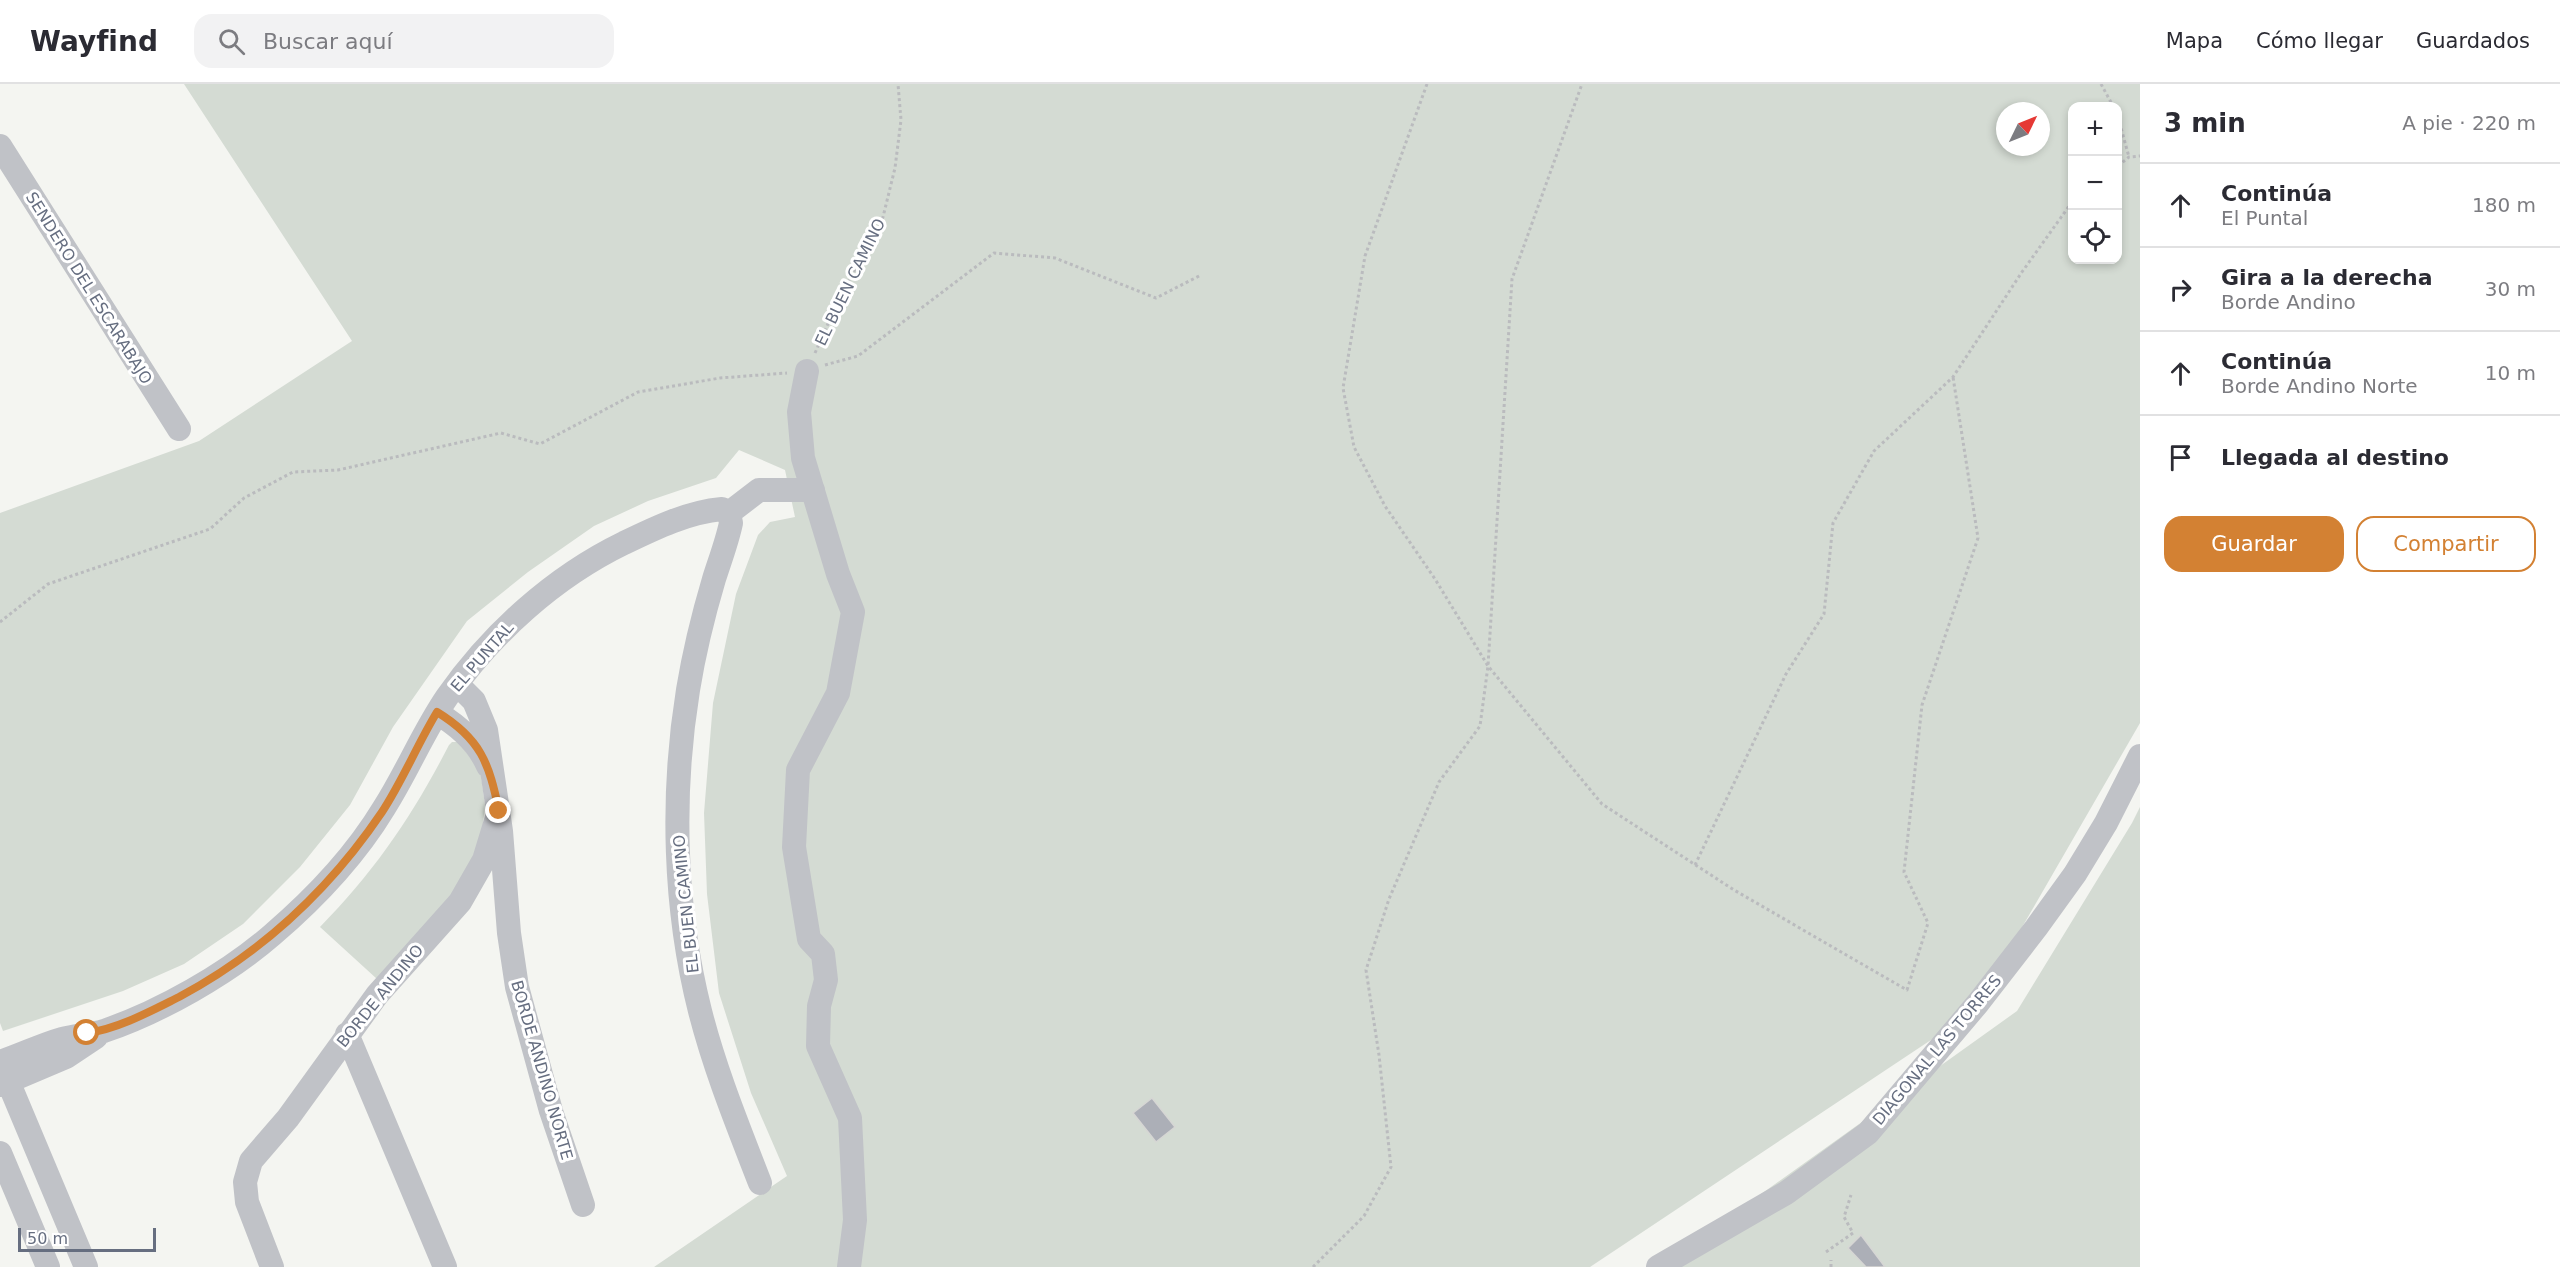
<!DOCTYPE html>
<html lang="es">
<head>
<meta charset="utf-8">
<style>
	body { margin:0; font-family:"DejaVu Sans",sans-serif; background:#f2f2f3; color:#2b2b33 }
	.controls { position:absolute; right:18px; top:18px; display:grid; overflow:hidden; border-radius:12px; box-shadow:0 3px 9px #0003 }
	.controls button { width:54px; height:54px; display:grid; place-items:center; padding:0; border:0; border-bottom:2px solid #e1e1e2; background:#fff; color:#2b2b33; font:30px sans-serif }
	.compass { position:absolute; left:1996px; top:18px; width:54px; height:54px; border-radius:50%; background:#fff; box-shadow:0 3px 9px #0003; rotate:47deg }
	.scale { position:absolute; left:18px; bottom:15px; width:138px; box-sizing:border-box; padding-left:6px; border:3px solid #666e80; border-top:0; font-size:16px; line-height:21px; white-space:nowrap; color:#666e80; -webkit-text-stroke:4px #fff; paint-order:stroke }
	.stop { position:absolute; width:18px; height:18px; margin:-14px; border:4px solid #d38133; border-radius:50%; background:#fff }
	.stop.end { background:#d38133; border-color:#fff; box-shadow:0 2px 6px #0008 }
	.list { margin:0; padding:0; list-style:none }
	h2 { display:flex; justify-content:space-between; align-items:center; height:78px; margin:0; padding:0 24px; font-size:26px }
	h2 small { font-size:20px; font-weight:400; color:#7c7c81 }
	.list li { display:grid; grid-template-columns:39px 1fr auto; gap:18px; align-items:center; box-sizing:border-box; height:84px; padding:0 24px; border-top:2px solid #e1e1e2 }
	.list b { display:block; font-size:22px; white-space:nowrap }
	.list p { margin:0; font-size:20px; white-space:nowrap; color:#7c7c81 }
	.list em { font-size:20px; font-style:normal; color:#7c7c81 }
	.actions { display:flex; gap:12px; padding:18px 24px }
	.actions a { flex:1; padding:14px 0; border:2px solid #d38133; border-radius:18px; text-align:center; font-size:21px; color:#d38133 }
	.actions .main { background:#d38133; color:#fff }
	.icon { flex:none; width:33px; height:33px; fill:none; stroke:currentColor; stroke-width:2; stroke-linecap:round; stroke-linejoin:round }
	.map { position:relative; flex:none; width:2140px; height:1183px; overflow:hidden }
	header { display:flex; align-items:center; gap:36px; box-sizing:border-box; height:84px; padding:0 30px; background:#fff; border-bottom:2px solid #e1e1e2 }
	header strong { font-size:28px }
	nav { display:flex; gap:33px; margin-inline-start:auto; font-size:21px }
	.search { width:420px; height:54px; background:#f2f2f3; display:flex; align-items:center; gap:15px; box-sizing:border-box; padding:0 21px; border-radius:18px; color:#7c7c81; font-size:22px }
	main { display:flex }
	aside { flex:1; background:#fff }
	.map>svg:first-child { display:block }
</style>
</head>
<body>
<header>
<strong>Wayfind</strong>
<div class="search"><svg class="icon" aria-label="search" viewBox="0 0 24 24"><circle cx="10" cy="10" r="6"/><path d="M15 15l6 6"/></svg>Buscar aquí</div>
<nav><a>Mapa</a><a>Cómo llegar</a><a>Guardados</a></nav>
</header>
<main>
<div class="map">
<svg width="2140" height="1183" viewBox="0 0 2140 1183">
	<rect width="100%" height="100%" fill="#f4f5f1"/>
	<path fill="#d4dbd3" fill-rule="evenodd" d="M184,0H2140V639L1973,928L1590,1183H654L787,1092L751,1009L719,909L707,810L704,729L713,619L736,510L758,451L770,438L795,433L785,386L739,366L716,394L648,417L594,442L528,488L467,537L393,643L350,721L300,783L243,840L184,880L123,907L3,947L0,939V429L199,357L352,257ZM2072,22H2118V176H2072ZM2005,27H2041V63H2005Z
		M452,658H458L478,683L481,692L485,721L482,750L461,802L377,895L320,843C375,787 413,731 449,661Z
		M2140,723V1183H1659L2017,927L2132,739Z"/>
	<path fill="#acafb7" stroke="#d6d6d4" stroke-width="1.5" d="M1152,1014L1175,1043L1156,1058L1133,1029Z
		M1861,1151L1885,1183H1866L1848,1164Z"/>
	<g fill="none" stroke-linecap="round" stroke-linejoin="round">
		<path stroke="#babbbe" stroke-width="3" stroke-dasharray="3 3" stroke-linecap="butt" d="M1427,0L1365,172L1343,304L1354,363L1385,422L1435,495L1488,582L1602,720L1734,806L1907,906L1928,839L1904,788L1922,621L1978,454L1953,293
			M2101,0L2113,22
			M2118,33L2129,73
			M2118,82L2129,73L2140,72
			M815,269L838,217L883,133L895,84L901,36L898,0
			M825,281L858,272L994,169L1055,174L1156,214L1201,191
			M0,538L48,500L210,445L244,414L293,388L338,386L501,349L540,360L638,308L720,294L787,289
			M1695,781L1786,590L1824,530L1833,439L1874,367L1953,293L2022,188L2072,118
			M1826,1168L1853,1149L1844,1133L1851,1111
			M1313,1183L1364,1132L1391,1083L1379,971L1366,886L1389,815L1439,698L1480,642L1488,582L1512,195L1582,0
			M1831,1183V1176"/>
		<path stroke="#c0c2c7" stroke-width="24" d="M0,62L179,345
			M807,287L799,328L803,374L838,490L853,528L838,609L798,686L794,763L809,855L823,870L826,896L819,922L818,962L850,1034L855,1136L849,1183
			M729,429L731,439C727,458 720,476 714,495C703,532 694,569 688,606C671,711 674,824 700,927C715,986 738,1042 760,1099
			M729,429L759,406H813
			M457,600L474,617L486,646L501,747L509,849L517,903L551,1027L583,1121
			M437,629C459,642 478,659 488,682
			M347,950L445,1183
			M0,978C21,971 41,961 62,955C76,951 91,951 104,947C160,928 227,890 272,851C314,815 355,772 384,724C407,688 423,648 447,613C492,549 554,493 624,459C655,444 688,428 722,425L729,429
			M0,978L86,1183
			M0,1001L66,973L96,953
			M0,1069L48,1183
			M272,1183L247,1118L245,1098L251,1077L288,1034L377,911L460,818L484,776L499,727
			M1658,1183L1786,1109L1868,1049L1978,919L2036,844L2075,790L2106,739L2140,672"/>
	</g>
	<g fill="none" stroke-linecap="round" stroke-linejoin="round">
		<path stroke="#d38133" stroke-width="8" d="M87,949C118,945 151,927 179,913C261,869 330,805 382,728C403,696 417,661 437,628C481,655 489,679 499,727"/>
	</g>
	<g text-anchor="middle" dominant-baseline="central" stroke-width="6" stroke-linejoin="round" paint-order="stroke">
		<g font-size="16" fill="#666e80" stroke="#fff">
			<text transform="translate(850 198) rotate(-64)">EL BUEN CAMINO</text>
			<text transform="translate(89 204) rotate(58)">SENDERO DEL ESCARABAJO</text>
			<text transform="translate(482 573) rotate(-49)">EL PUNTAL</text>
			<text transform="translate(686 820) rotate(-96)">EL BUEN CAMINO</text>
			<text transform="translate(380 912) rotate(-51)">BORDE ANDINO</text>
			<text transform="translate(1937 966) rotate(-50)">DIAGONAL LAS TORRES</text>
			<text transform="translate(542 986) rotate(74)">BORDE ANDINO NORTE</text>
		</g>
	</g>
</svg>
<div class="controls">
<button>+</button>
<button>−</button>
<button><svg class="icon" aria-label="locate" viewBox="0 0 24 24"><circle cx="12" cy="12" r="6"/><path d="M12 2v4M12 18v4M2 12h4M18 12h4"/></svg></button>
</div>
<svg class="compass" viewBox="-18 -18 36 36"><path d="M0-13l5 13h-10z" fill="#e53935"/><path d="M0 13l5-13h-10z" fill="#7c7c81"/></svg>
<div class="scale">50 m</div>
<div class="stop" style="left:87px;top:949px"></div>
<div class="stop end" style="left:499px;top:727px"></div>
</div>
<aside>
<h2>3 min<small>A pie · 220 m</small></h2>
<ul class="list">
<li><svg class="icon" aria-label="ahead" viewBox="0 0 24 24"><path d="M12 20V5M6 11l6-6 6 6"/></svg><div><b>Continúa</b><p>El Puntal</p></div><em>180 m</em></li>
<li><svg class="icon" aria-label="right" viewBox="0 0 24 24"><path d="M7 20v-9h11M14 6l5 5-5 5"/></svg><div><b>Gira a la derecha</b><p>Borde Andino</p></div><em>30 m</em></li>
<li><svg class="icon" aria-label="ahead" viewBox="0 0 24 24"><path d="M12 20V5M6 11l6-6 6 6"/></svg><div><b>Continúa</b><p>Borde Andino Norte</p></div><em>10 m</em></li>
<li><svg class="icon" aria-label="arrive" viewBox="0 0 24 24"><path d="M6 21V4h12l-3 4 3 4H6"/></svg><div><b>Llegada al destino</b></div></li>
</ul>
<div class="actions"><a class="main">Guardar</a><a>Compartir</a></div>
</aside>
</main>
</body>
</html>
